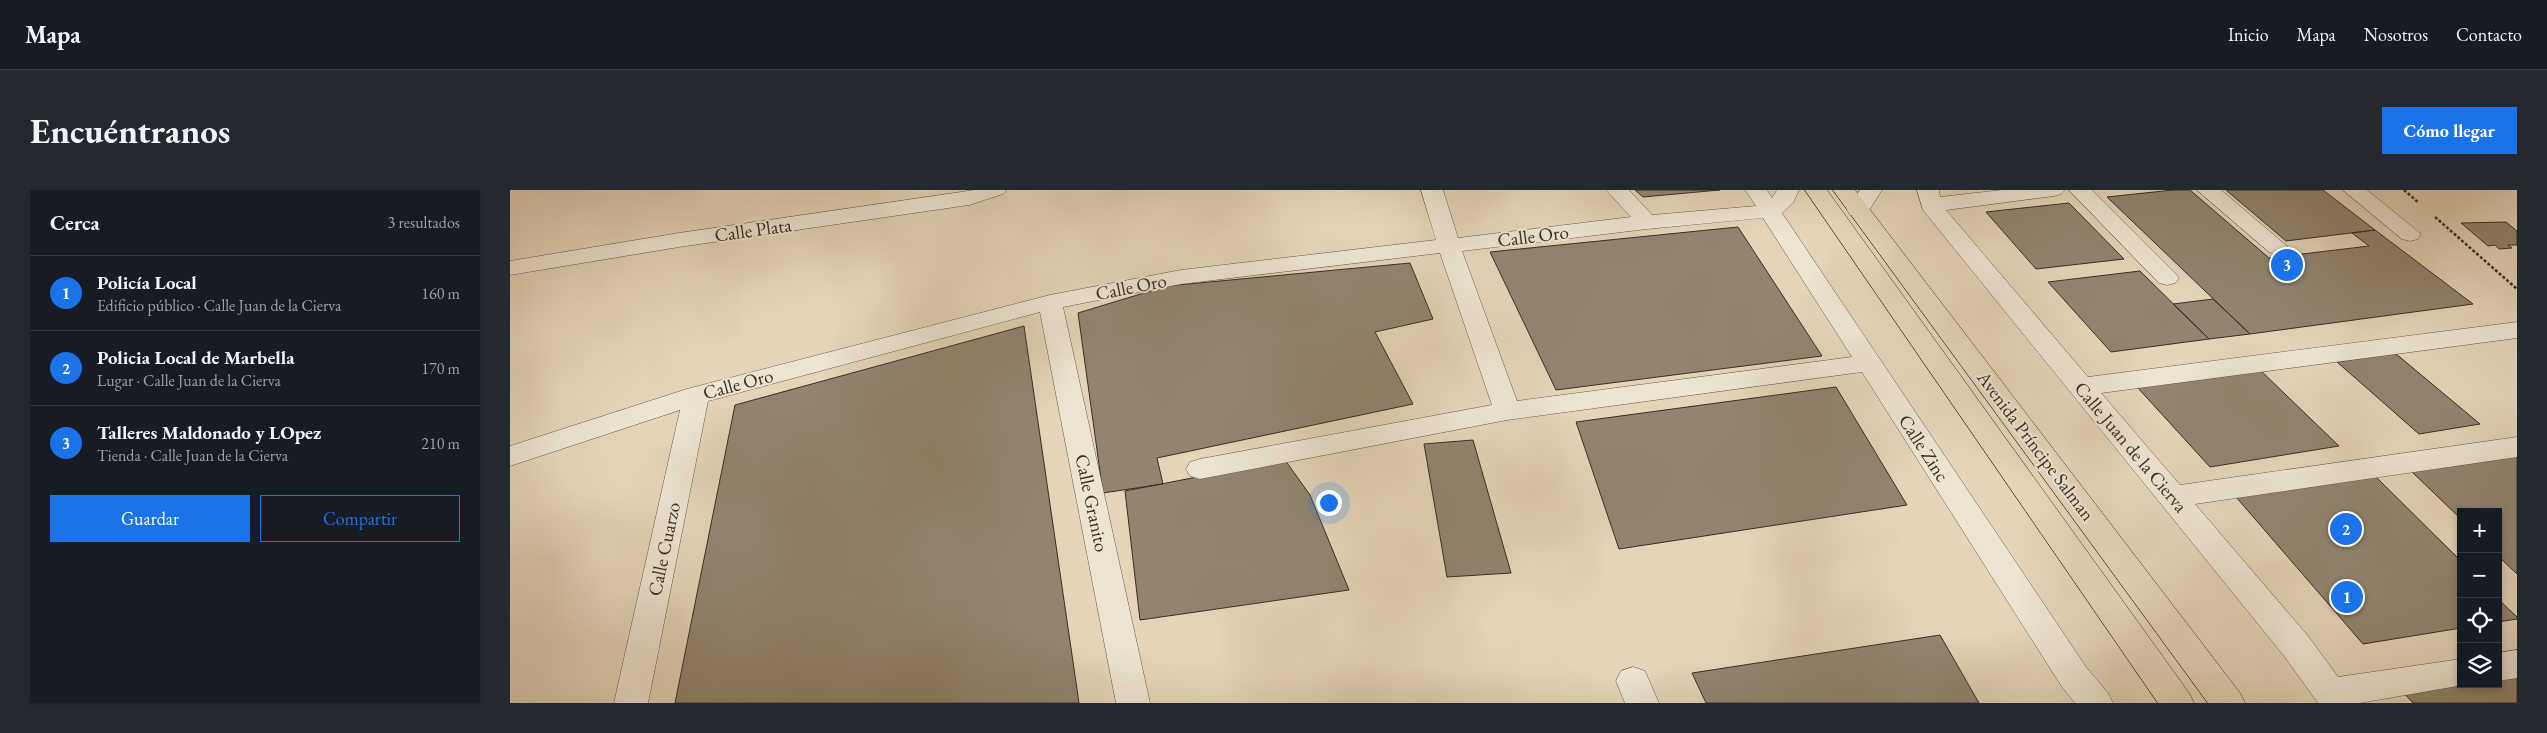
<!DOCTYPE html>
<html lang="es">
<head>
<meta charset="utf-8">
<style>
	body { margin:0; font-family:"EB Garamond",serif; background:#242831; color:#f1f3f6 }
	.controls { position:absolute; right:15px; bottom:15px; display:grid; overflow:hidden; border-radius:0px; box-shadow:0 2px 8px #0003 }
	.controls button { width:45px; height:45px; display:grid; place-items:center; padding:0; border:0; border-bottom:1px solid #363941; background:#171b24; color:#f1f3f6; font:25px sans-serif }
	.you { position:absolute; left:818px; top:312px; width:18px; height:18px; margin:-12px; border:4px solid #fff; border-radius:50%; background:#1a73e8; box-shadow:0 0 0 8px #1a73e833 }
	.badge { display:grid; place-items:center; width:32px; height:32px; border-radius:50%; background:#1a73e8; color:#fff; font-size:16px; font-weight:700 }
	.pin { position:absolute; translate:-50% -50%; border:2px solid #fff; box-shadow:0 1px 5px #0006 }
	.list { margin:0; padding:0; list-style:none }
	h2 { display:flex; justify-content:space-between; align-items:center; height:65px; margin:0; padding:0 20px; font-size:21px }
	h2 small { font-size:16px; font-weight:400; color:#9ea1a6 }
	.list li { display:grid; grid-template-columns:32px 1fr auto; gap:15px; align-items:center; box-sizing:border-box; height:75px; padding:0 20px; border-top:1px solid #363941 }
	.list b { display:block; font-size:19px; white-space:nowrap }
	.list p { margin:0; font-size:16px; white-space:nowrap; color:#9ea1a6 }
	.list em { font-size:16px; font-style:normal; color:#9ea1a6 }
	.actions { display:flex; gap:10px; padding:15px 20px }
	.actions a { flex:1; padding:11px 0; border:1px solid #1a73e8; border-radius:0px; text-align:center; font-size:18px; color:#1a73e8 }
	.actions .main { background:#1a73e8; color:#fff }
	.icon { flex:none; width:28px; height:28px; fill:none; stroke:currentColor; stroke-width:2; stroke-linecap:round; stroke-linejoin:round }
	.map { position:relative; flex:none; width:2007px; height:513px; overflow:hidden; border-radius:0px }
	header { display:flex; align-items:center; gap:30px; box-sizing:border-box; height:70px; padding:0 25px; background:#171b24; border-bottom:1px solid #363941 }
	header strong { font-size:24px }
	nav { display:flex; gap:28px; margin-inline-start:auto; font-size:18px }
	.intro { display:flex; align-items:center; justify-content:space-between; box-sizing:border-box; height:120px; padding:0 30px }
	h1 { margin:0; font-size:35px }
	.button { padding:12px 22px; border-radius:0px; background:#1a73e8; color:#fff; font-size:18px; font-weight:700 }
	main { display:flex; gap:30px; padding:0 30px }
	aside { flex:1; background:#171b24; border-radius:0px; box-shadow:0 2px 8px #0003 }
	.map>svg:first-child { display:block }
</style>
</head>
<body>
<header>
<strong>Mapa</strong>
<nav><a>Inicio</a><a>Mapa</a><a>Nosotros</a><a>Contacto</a></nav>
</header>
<div class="intro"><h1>Encuéntranos</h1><a class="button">Cómo llegar</a></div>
<main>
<aside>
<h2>Cerca<small>3 resultados</small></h2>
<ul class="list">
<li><span class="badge">1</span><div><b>Policía Local</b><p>Edificio público · Calle Juan de la Cierva</p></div><em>160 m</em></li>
<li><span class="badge">2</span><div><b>Policia Local de Marbella</b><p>Lugar · Calle Juan de la Cierva</p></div><em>170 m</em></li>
<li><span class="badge">3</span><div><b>Talleres Maldonado y LOpez</b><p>Tienda · Calle Juan de la Cierva</p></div><em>210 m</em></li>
</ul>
<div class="actions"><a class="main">Guardar</a><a>Compartir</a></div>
</aside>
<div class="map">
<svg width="2007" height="513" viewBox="0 0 2007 513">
	<rect width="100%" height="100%" fill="#e4d5b9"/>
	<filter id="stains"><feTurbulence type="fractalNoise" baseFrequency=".004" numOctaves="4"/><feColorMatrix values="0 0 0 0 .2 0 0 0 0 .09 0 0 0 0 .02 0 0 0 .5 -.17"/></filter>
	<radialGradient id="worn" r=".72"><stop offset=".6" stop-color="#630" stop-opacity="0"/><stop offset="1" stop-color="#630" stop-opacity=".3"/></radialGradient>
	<path fill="#918571" stroke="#382e22" d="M1125,0H1210L1133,7Z
		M1663,0H1680L1759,68L1859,56L1842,43L1865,40L1963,114L1740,144L1597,7Z
		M1716,0H1813L1865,40L1776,51Z
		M1559,13L1614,69L1526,79L1476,22Z
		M1996,32L2007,41V55H1998L2002,58L1989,59L1985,55L1978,56L1951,33Z
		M1228,37L1312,166L1046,200L980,62Z
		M900,73L923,129L865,142L903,214L647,268L653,294L593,303L568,123L657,96Z
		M1630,81L1699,149L1601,162L1538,92Z
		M1703,109L1740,144L1699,149L1663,114Z
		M514,136L569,513H165L225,215Z
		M1885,163L1970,234L1909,244L1827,172Z
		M1748,178L1829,256L1700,277L1627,197Z
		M1326,197L1397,315L1109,359L1066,232Z
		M963,250L1001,383L937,387L914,254Z
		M2007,265V384L1988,366V322H1951V329L1901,281Z
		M775,270L800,305L839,400L630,430L615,301Z
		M1866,287L1951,371V438L1853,454L1726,307Z
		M1988,409L2007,427V429L1988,432Z
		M1430,445L1469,513H1196L1182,483Z
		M2007,483V513H1903L1893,502L1951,494H1988V486Z"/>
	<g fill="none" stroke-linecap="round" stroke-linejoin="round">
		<defs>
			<path id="minor" d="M465,0H497L493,4L459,15L169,57L0,85V71L169,43Z
				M911,0H933L948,48L1121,27L1096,0H1119L1142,25L1246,16L1235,0H1257L1262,8L1267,0H1289L1283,13L1272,23L1576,477L1598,503L1603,513H1565L1552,497L1352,182L997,230L690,289L680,286L676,279L680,272L690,269L982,215L930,63L671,94L553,117L640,513H606L530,122L198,211L138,513H104L170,220L0,276V256L177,199L540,105L671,80L926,50ZM1253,28L1342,167L1007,211L952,61L1137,39Z
				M1350,0H1372L1356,25L1348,26L1340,25L1337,20Z
				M1407,0H1429L1430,7L1492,0H1555L1551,4L1544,6L1436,20L1578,187L2007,132V148L1591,203L1670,295L2007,247V267L1685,314L1798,446L1828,487L1951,469V494H1959L1850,513H1808L1774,466L1413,20Z
				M1559,0H1582L1665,83L1669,88L1665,93L1657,95L1649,93Z
				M1687,0H1711L1778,57L1775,62L1767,64L1759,62Z
				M1833,0H1857L1911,44L1908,49L1900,51L1892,49Z
				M2007,460V488L1988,491V463Z
				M1123,477L1135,481L1149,513H1115L1106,491L1111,481Z"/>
			<path id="major" d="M1295,0H1317L1679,503L1684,513H1648Z
				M1323,0H1345L1730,503L1735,513H1698Z"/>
		</defs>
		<use href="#minor" stroke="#635848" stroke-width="1"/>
		<use href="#major" stroke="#382e22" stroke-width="1"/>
		<path stroke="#382e22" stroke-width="2.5" stroke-dasharray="3 2" stroke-linecap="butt" d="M1894,0L1909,13
			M1925,27L2007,99"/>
		<use href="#minor" fill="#ede4d2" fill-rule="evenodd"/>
		<use href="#major" fill="#e4d5b9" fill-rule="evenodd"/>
	</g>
	<g text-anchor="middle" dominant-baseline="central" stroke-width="4" stroke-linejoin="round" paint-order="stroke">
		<g font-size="19" fill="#382e22" stroke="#ede4d2">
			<text transform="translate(243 40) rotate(-8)">Calle Plata</text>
			<text transform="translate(1023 46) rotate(-7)">Calle Oro</text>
			<text transform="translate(621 97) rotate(-11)">Calle Oro</text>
			<text transform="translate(228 194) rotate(-15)">Calle Oro</text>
			<text transform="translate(1526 256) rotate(53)">Avenida Príncipe Salman</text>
			<text transform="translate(1621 257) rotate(50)">Calle Juan de la Cierva</text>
			<text transform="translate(1414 258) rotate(57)">Calle Zinc</text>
			<text transform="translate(582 313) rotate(78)">Calle Granito</text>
			<text transform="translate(154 359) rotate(-78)">Calle Cuarzo</text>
		</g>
	</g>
	<rect width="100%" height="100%" filter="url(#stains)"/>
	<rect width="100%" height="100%" fill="url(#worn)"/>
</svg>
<div class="controls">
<button>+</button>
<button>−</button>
<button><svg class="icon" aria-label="locate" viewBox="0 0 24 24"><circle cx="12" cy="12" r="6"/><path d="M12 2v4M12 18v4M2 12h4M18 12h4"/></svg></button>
<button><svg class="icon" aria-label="layers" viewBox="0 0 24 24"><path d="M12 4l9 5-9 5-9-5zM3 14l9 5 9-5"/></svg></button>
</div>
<div class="you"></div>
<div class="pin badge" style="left:1837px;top:407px">1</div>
<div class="pin badge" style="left:1836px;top:339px">2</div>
<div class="pin badge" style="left:1777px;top:75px">3</div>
</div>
</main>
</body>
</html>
